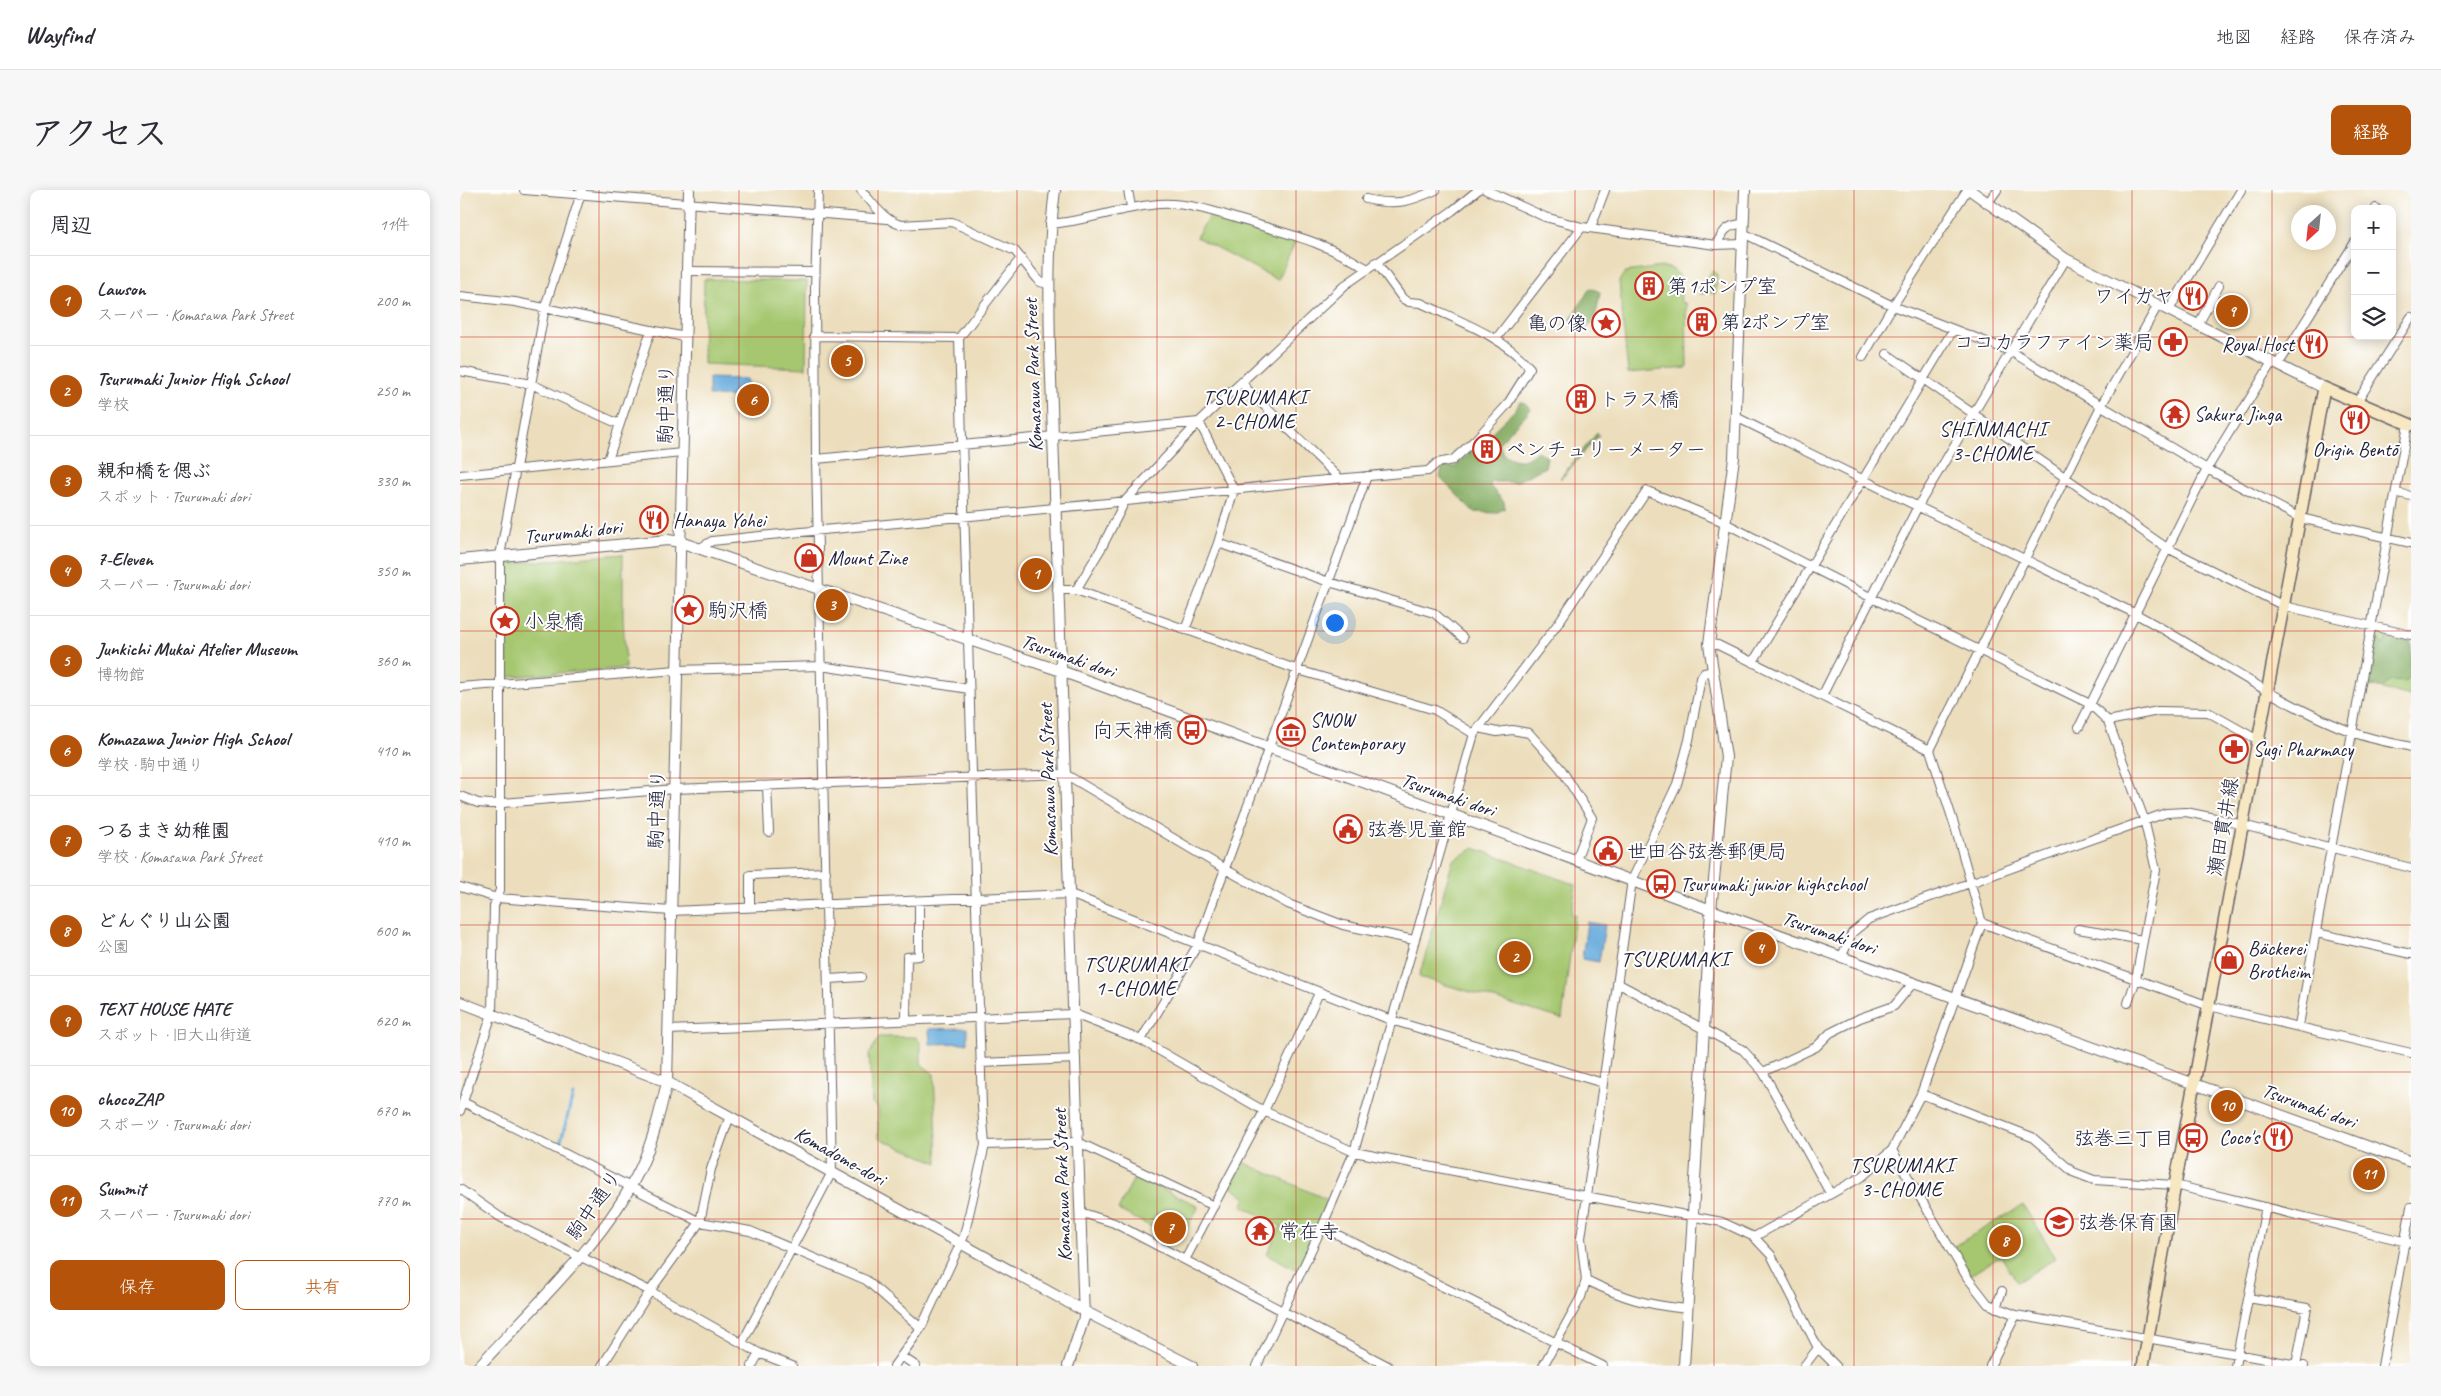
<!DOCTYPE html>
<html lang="ja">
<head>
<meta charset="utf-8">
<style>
	body { margin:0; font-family:Caveat,"Klee One",sans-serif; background:#f7f7f7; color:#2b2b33 }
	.controls { position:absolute; right:15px; top:15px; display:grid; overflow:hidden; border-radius:10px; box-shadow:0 2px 12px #0003 }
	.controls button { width:45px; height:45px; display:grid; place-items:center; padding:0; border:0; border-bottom:1px solid #e1e1e2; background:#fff; color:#2b2b33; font:25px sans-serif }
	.compass { position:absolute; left:1831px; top:15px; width:45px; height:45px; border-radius:50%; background:#fff; box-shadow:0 2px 12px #0003; rotate:207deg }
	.you { position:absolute; left:874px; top:432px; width:18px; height:18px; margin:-12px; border:4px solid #fff; border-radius:50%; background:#1a73e8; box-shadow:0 0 0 8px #1a73e833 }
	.badge { display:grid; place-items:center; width:32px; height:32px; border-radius:50%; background:#b45309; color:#fff; font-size:16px; font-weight:700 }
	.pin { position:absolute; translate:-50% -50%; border:2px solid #fff; box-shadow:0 1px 5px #0006 }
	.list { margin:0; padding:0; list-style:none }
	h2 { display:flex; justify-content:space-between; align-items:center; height:65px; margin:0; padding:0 20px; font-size:21px }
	h2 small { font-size:16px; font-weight:400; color:#7c7c81 }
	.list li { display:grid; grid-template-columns:32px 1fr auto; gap:15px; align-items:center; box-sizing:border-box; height:90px; padding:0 20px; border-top:1px solid #e1e1e2 }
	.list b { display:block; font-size:19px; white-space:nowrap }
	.list p { margin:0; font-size:16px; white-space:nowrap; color:#7c7c81 }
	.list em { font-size:16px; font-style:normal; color:#7c7c81 }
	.actions { display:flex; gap:10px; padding:15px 20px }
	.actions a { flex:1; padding:11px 0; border:1px solid #b45309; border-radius:10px; text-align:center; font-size:18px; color:#b45309 }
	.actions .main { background:#b45309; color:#fff }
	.icon { flex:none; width:28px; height:28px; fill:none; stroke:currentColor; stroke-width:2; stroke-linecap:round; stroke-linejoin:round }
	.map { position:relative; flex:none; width:1951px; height:1176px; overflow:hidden; border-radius:10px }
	header { display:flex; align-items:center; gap:30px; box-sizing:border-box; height:70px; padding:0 25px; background:#fff; border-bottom:1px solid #e1e1e2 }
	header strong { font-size:24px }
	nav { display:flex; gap:28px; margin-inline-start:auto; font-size:18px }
	.intro { display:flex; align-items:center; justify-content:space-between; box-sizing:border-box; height:120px; padding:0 30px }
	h1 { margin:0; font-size:35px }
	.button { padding:12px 22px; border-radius:10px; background:#b45309; color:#fff; font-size:18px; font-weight:700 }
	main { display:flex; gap:30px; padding:0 30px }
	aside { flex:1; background:#fff; border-radius:10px; box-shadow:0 2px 12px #0003 }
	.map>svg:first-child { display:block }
</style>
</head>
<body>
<header>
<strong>Wayfind</strong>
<nav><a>地図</a><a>経路</a><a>保存済み</a></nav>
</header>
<div class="intro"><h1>アクセス</h1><a class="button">経路</a></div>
<main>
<aside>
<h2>周辺<small>11件</small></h2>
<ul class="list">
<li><span class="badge">1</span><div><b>Lawson</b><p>スーパー · Komasawa Park Street</p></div><em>200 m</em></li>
<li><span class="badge">2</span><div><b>Tsurumaki Junior High School</b><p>学校</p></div><em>250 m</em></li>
<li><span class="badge">3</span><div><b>親和橋を偲ぶ</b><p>スポット · Tsurumaki dori</p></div><em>330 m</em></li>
<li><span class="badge">4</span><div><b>7-Eleven</b><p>スーパー · Tsurumaki dori</p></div><em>350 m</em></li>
<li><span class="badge">5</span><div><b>Junkichi Mukai Atelier Museum</b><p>博物館</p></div><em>360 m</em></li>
<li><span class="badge">6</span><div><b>Komazawa Junior High School</b><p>学校 · 駒中通り</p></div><em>410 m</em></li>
<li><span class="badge">7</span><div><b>つるまき幼稚園</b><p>学校 · Komasawa Park Street</p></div><em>410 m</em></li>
<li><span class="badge">8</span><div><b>どんぐり山公園</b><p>公園</p></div><em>600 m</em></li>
<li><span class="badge">9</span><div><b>TEXT HOUSE HATE</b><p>スポット · 旧大山街道</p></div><em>620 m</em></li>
<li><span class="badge">10</span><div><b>chocoZAP</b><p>スポーツ · Tsurumaki dori</p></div><em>670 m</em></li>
<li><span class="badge">11</span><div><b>Summit</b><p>スーパー · Tsurumaki dori</p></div><em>770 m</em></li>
</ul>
<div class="actions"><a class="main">保存</a><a>共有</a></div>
</aside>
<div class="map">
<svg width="1951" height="1176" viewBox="0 0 1951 1176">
	<rect width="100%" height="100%" fill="#fff"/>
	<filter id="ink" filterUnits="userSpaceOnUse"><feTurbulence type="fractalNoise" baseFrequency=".02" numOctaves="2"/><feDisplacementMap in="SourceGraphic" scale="10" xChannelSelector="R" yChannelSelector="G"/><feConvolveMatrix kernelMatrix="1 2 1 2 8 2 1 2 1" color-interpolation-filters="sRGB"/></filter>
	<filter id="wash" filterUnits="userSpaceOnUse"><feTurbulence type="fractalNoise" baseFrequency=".0096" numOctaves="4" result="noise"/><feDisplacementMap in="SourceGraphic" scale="20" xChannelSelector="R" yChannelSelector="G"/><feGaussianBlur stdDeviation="1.12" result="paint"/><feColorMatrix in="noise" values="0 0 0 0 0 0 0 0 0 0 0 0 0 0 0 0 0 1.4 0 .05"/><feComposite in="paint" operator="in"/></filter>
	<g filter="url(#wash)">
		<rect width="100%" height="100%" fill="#ecdebc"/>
		<path fill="#a6c770" stroke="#647456" d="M751,24L776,34L836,50L818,90L736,47Z
			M1202,77C1223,78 1220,94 1221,112L1226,113L1227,178L1168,183L1159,91L1165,82Z
			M1252,81L1257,84L1256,103L1240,104L1239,99Z
			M244,89L347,91L346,178L243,174Z
			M163,364V428L166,478L47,487L48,374Z
			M1919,441L1951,449V506L1906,495L1914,445Z
			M1014,658L1116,695L1111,724L1115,725L1102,829L959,787L993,670Z
			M419,847H456L461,854V874L474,884L478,973L418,948V918L412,914L409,865Z
			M783,972L868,1010L857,1040L837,1080L807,1064L821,1036L782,1016L786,1008L771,997Z
			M675,986L737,1015L738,1018L720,1051L658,1020Z
			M1563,1015L1596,1068L1557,1092L1541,1066L1507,1087L1491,1058Z"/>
		<path fill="#84ac62" stroke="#53674e" d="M1130,98L1140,102C1137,118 1137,141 1116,140L1110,134L1111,129Z
			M1060,212H1064L1071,219L1039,253L1043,264C1058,272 1064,273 1077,261L1087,267L1085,277L1056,292H1031L1030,296L1044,312L1045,318L1036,323L1014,322L980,288L982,277H995L1055,220Z
			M1137,243L1139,245L1101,289L1100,288Z
			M1928,446L1951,452V484L1945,492L1931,491L1922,498L1907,494L1915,447L1924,455Z"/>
		<path fill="#66aadb" stroke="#44668b" d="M1139 133a7 7 0 1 1 14 0a7 7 0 1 1-14 0Z
			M249,188L287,189V207L249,206Z
			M1127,732L1145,735L1139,772L1122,769Z
			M507,838V853L470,854L469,839Z"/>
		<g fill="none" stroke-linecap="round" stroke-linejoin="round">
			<path stroke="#66aadb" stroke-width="3" d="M100,955L113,905"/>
		</g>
	</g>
	<g filter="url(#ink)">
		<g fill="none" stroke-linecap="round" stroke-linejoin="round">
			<defs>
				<path id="minor" d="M64,0L427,29
					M401,0C413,13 423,30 441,35L492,32L555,61L580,92L588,94
					M668,0L671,17
					M1026,0L1085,27L1122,37L1256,55L1282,54
					M906,9C936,16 949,12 976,0
					M1527,14L1537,0
					M1916,19V18
					M590,34C628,31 662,17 699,14C729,12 758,23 785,31C832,45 864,52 906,78
					M1131,37L1145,0
					M1283,43L1433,116L1550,161L1747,279L1840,328L1951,353
					M1256,55C1263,42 1266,35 1282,34
					M227,81L355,82
					M0,106L55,112L225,147
					M1709,120L1781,0
					M1738,135L1759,96
					M1039,145L1122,37
					M354,146L499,148
					M1427,164L1707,358L1824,416L1951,445
					M1403,167L1429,122L1507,0
					M1818,175L1895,52
					M0,181L71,194L159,234
					M782,192L786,198L879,288
					M1897,212L1951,127
					M1276,227L1674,423C1748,462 1816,514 1895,543C1913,550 1933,553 1951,557
					M356,269L739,232L774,300L758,353L725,440
					M148,270L191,140
					M0,285L222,263
					M1938,303L1951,306
					M758,353L869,392L974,423L1003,448
					M240,358L252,351C366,339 480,329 595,318C720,307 843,290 968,281L977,273L993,270L1016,249L1047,215L1070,178C1043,146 999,131 961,113L949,112L943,109L916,72
					M597,400H616L838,480L975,520L1014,544
					M616,400L642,357L665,311L739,232L885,95L992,21L1018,0
					M1249,454L1258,455L1470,560L1495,637L1522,733L1461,904L1432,960L1403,986L1294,1047
					M1293,472L1493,140
					M0,497L217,480L361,476L509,499
					M1362,506L1458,316L1606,69
					M1648,531L1698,521L1748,522L1798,550
					M1619,537L1747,279L1812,172
					M1019,538L1037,542L1052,540L1069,543L1101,579L1132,628L1116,670
					M1470,560L1641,216L1698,115
					M307,596L309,642
					M0,606L18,613L30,614L215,599L605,584L765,679L828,714L883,735L954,750
					M0,697L37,708L211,721L610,704L931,830L1143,893
					M290,717V685L366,682
					M1522,733L1749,816L1951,863
					M1618,739L1683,750
					M1857,743L1951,764
					M1382,766L1392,743L1409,729L1706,623L1726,622L1755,628L1951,678
					M369,789L401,787
					M1157,793L1283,860L1303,882L1370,1003
					M446,830L447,767L459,766V711
					M1839,835L1948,234
					M208,840L614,824L681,850L804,921L894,962L1262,1032L1294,1047L1311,1065L1358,1158L1376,1176
					M681,850L737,756L907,286
					M520,873L616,869
					M1303,882L1356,857L1370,843L1400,828L1434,816L1454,792
					M1461,904L1572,947L1613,982L1634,990L1715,995L1951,1053
					M3,912L240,1032L290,1041L406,1090L461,1138
					M0,921L32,824L34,716L40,700V366L85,117L122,0
					M525,955L618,952L754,1016
					M1432,960L1507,1087L1528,1114L1556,1125L1844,1176
					M0,999L40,1027L190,1101L299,1163L332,1176
					M621,1025L626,1024L654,1033L928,1176
					M862,1037L1143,1176
					M725,1070L804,921L859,803
					M1126,1090C1163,1108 1186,1115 1227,1119
					M1788,1108L1847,1118L1836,1175
					M1536,1118L1542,1101
					M282,1153L372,982L356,269L355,99L358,0
					M441,1166L456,1176
					M142,1176L190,1101L240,1032L251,979L270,926
					M292,1176L299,1163
					M434,1176L461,1138L504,1046L525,955L522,917L499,148L561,68
					M797,1176L862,1037L894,962L1014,544L1097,435L1187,301L1259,330L1412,408L1630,514L1648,531L1684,629L1696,680L1676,789L1668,813
					M1083,1176L1121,1107L1126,1090L1121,1048L1172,690L1217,594L1229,550L1241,488L1244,483L1254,481
					M1344,1176L1358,1158
					M1530,1176L1556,1125
					M1775,1176L1806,1017
					M1922,1176L1951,1017"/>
				<path id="tertiary" d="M595,0C588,53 589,107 590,160L624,1128L608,1176
					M1510,0L1606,69L1864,198
					M0,370L208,350L220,352L601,481L1251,720L1951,972
					M0,812L207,892L622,1120L732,1176
					M19,1176C74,1116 144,1052 180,979C193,951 200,922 207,892L229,0
					M1224,1176L1251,720L1266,567L1249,454L1274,268L1285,0"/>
				<path id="secondary" d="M1683,1176L1715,995L1864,198L1951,235"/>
			</defs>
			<use href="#minor" stroke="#696468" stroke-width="10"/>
			<use href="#tertiary" stroke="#696468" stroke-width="12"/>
			<use href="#secondary" stroke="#696468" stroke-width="14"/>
			<use href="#minor" stroke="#fff" stroke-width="8"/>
			<use href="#tertiary" stroke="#fff" stroke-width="10"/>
			<use href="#secondary" stroke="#f7e8c3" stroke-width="11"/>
		</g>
	</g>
	<path fill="none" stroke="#c8321e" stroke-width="1" stroke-opacity="0.55" d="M139,0V1176M279,0V1176M418,0V1176M557,0V1176M697,0V1176M836,0V1176M976,0V1176M1115,0V1176M1254,0V1176M1394,0V1176M1533,0V1176M1672,0V1176M1812,0V1176M0,147H1951M0,294H1951M0,441H1951M0,588H1951M0,735H1951M0,882H1951M0,1029H1951"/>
	<defs>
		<symbol id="building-ring" viewBox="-11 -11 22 22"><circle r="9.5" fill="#fff" stroke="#c8321e" stroke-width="1.5"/><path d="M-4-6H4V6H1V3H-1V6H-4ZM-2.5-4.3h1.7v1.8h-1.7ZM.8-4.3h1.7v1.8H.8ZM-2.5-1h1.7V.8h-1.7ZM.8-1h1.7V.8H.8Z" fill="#c8321e"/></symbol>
		<symbol id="restaurant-ring" viewBox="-11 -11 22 22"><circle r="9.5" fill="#fff" stroke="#c8321e" stroke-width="1.5"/><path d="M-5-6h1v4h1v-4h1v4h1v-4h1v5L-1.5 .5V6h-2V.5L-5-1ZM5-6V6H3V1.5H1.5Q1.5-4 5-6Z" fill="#c8321e"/></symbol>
		<symbol id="sight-ring" viewBox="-11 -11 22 22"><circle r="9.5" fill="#fff" stroke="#c8321e" stroke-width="1.5"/><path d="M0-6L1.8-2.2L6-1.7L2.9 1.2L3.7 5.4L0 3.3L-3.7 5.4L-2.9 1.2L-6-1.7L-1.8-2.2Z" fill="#c8321e"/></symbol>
		<symbol id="pharmacy-ring" viewBox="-11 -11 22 22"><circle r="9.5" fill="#fff" stroke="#c8321e" stroke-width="1.5"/><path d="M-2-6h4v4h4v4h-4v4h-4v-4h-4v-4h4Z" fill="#c8321e"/></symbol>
		<symbol id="temple-ring" viewBox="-11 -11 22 22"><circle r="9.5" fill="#fff" stroke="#c8321e" stroke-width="1.5"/><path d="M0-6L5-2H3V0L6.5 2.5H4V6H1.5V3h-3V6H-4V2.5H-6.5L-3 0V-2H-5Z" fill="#c8321e"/></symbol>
		<symbol id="shop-ring" viewBox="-11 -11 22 22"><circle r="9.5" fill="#fff" stroke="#c8321e" stroke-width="1.5"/><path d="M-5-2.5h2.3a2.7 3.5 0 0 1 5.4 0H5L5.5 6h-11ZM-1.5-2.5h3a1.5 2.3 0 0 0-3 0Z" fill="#c8321e"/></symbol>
		<symbol id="bus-ring" viewBox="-11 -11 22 22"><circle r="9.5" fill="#fff" stroke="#c8321e" stroke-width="1.5"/><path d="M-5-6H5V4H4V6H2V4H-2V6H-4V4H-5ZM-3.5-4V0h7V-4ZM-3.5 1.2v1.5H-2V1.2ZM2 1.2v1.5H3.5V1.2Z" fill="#c8321e"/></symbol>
		<symbol id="museum-ring" viewBox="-11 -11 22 22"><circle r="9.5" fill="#fff" stroke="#c8321e" stroke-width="1.5"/><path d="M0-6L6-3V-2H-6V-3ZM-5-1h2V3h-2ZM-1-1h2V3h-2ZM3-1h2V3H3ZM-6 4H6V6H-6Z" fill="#c8321e"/></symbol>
		<symbol id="civic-ring" viewBox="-11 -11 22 22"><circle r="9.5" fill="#fff" stroke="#c8321e" stroke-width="1.5"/><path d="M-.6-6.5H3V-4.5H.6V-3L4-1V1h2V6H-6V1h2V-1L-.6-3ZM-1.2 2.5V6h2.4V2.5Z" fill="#c8321e"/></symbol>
		<symbol id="school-ring" viewBox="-11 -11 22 22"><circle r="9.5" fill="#fff" stroke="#c8321e" stroke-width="1.5"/><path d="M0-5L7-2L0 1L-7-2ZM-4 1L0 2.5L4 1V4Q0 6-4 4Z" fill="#c8321e"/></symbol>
	</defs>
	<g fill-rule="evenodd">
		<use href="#building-ring" x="1173" y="80" width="32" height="32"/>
		<use href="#restaurant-ring" x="1717" y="90" width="32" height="32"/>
		<use href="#building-ring" x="1226" y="116" width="32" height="32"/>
		<use href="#sight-ring" x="1130" y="117" width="32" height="32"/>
		<use href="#pharmacy-ring" x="1697" y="136" width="32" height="32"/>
		<use href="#restaurant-ring" x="1837" y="138" width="32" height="32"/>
		<use href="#building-ring" x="1105" y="193" width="32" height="32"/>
		<use href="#temple-ring" x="1699" y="208" width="32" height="32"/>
		<use href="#restaurant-ring" x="1879" y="214" width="32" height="32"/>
		<use href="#building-ring" x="1011" y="243" width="32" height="32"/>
		<use href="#restaurant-ring" x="178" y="314" width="32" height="32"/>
		<use href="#shop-ring" x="333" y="352" width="32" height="32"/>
		<use href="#sight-ring" x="213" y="404" width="32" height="32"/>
		<use href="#sight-ring" x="29" y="415" width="32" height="32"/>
		<use href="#bus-ring" x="716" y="524" width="32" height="32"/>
		<use href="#museum-ring" x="815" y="526" width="32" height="32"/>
		<use href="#pharmacy-ring" x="1758" y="543" width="32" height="32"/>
		<use href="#civic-ring" x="872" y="623" width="32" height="32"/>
		<use href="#civic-ring" x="1132" y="645" width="32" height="32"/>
		<use href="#bus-ring" x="1185" y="678" width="32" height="32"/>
		<use href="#shop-ring" x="1753" y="754" width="32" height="32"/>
		<use href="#restaurant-ring" x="1802" y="931" width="32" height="32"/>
		<use href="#bus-ring" x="1717" y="932" width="32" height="32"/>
		<use href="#school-ring" x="1583" y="1016" width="32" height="32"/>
		<use href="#temple-ring" x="784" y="1025" width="32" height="32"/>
	</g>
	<g text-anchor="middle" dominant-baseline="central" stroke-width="4" stroke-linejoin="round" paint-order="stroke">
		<g font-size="20" fill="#22223b" stroke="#fff" text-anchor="start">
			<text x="1208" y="96">第1ポンプ室</text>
			<text x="1714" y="106" text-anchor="end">ワイガヤ</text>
			<text x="1261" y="132">第2ポンプ室</text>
			<text x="1127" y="133" text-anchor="end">亀の像</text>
			<text x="1694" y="152" text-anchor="end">ココカラファイン薬局</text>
			<text x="1834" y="154" text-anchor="end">Royal Host</text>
			<text x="1140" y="209">トラス橋</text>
			<text x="1734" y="224">Sakura Jinga</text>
			<text x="1046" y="259">ベンチュリーメーター</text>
			<text x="1895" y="259" text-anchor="middle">Origin Bentō</text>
			<text x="213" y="330">Hanaya Yohei</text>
			<text x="368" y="368">Mount Zine</text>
			<text x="248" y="420">駒沢橋</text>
			<text x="64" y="431">小泉橋</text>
			<text x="850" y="530">SNOW<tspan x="850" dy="23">Contemporary</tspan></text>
			<text x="713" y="540" text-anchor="end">向天神橋</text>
			<text x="1793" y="559">Sugi Pharmacy</text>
			<text x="907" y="639">弦巻児童館</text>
			<text x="1167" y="661">世田谷弦巻郵便局</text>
			<text x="1220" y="694">Tsurumaki junior highschool</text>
			<text x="1788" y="758">Bäckerei<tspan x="1788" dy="23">Brotheim</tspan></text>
			<text x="1799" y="947" text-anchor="end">Coco's</text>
			<text x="1714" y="948" text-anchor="end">弦巻三丁目</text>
			<text x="1618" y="1032">弦巻保育園</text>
			<text x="819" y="1041">常在寺</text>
		</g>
		<g font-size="20" fill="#22223b" stroke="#fff">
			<text transform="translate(573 185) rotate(-92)">Komasawa Park Street</text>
			<text transform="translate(206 214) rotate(-89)">駒中通り</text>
			<text transform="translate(113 342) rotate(-6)">Tsurumaki dori</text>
			<text transform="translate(608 466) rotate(19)">Tsurumaki dori</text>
			<text transform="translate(588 590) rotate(-92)">Komasawa Park Street</text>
			<text transform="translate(988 605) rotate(19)">Tsurumaki dori</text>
			<text transform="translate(197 619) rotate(-88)">駒中通り</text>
			<text transform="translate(1763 637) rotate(-80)">瀬田貫井線</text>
			<text transform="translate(1369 743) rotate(19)">Tsurumaki dori</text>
			<text transform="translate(1849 916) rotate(20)">Tsurumaki dori</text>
			<text transform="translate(380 966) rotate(29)">Komadome-dori</text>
			<text transform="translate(602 995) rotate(-92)">Komasawa Park Street</text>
			<text transform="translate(134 1015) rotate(-55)">駒中通り</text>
		</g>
		<g font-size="21" letter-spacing="1" fill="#22223b" stroke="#fff">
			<text x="795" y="207">TSURUMAKI<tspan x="795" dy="24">2-CHOME</tspan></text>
			<text x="1533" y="239">SHINMACHI<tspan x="1533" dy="24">3-CHOME</tspan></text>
			<text x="676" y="774">TSURUMAKI<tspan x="676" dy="24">1-CHOME</tspan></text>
			<text x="1442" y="975">TSURUMAKI<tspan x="1442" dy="24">3-CHOME</tspan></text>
		</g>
		<g font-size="22" letter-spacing="1" fill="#22223b" stroke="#fff">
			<text x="1215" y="769">TSURUMAKI</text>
		</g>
	</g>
</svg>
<div class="controls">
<button>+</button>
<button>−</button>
<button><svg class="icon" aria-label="layers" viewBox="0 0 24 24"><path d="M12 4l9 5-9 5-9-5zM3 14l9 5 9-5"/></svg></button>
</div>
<svg class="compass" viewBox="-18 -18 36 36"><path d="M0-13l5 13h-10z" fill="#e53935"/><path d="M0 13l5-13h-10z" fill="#7c7c81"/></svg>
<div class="you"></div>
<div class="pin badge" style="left:576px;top:384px">1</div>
<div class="pin badge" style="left:1055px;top:767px">2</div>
<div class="pin badge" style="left:372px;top:415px">3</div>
<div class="pin badge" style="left:1300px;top:758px">4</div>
<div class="pin badge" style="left:387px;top:171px">5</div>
<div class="pin badge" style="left:293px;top:210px">6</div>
<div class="pin badge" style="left:710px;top:1038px">7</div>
<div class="pin badge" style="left:1545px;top:1051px">8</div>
<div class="pin badge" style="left:1772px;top:121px">9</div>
<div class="pin badge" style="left:1767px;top:916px">10</div>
<div class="pin badge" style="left:1909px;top:984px">11</div>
</div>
</main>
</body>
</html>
